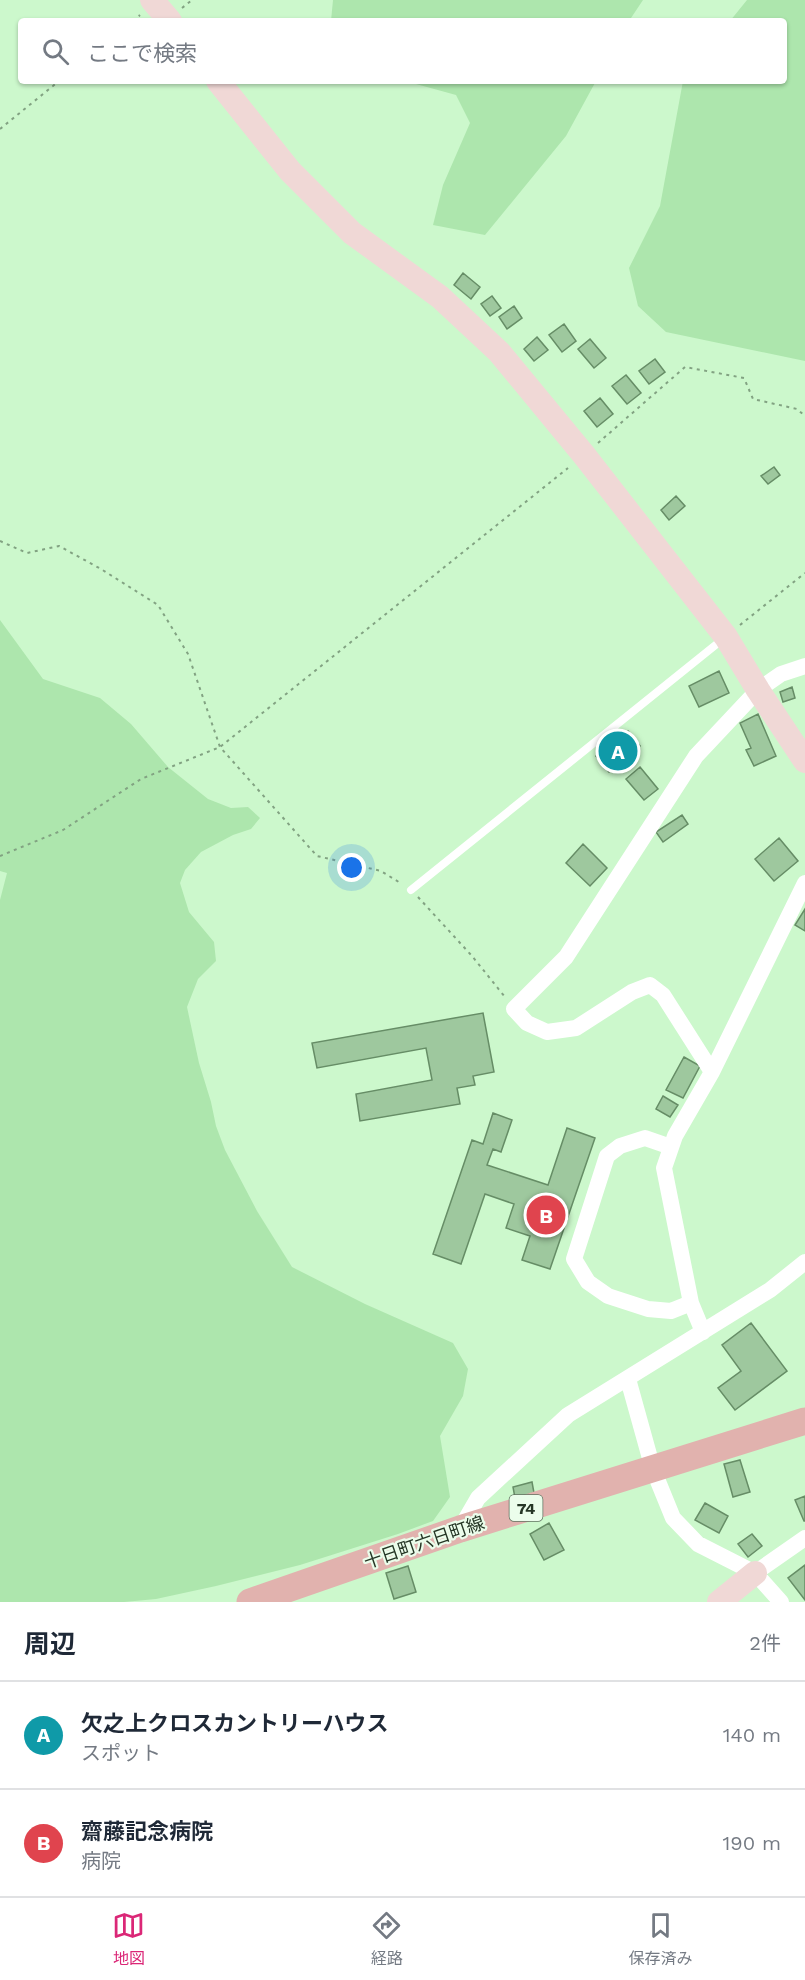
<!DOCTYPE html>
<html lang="ja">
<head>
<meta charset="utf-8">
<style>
	body { margin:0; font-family:"Work Sans","Noto Sans JP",sans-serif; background:#f2f2f3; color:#1f2937 }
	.you { position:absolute; left:352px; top:868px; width:21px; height:21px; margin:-15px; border:4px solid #fff; border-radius:50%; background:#1a73e8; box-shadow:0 0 0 9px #1a73e833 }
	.badge { display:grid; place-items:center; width:39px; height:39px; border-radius:50%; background:#db2777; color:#fff; font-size:20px; font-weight:700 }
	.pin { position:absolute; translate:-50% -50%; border:3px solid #fff; box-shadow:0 2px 6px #0006 }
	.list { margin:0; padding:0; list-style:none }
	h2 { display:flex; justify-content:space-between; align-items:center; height:78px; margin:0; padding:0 24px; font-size:26px }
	h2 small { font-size:20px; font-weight:400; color:#747a83 }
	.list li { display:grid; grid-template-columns:39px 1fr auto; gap:18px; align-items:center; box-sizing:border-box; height:108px; padding:0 24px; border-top:2px solid #e0e1e3 }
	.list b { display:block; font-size:22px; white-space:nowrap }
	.list p { margin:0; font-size:20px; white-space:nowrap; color:#747a83 }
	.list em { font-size:20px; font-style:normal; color:#747a83 }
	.icon { flex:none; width:33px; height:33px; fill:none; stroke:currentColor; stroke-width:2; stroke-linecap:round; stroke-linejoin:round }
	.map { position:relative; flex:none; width:805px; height:1602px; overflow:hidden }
	.search { position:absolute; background:#fff; box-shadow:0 2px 4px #0004; left:18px; right:18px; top:18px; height:66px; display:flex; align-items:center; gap:15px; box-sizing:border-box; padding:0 21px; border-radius:6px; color:#747a83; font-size:22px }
	.sheet { height:294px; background:#fff }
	nav { display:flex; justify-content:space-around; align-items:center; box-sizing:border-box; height:84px; border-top:2px solid #e0e1e3; background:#fff; font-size:16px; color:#747a83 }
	nav a { display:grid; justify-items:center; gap:3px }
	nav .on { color:#db2777 }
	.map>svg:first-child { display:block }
</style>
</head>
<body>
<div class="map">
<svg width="805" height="1602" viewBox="0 0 805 1602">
	<rect width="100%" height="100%" fill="#ccf8cc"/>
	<path fill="#ade6ad" d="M333,0H643L629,21H331Z
		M747,0H805V361L666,332L638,306L629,268L660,206L683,81H784V21H730Z
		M405,81H596L566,136L485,235L433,225L443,185L470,123L456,95Z
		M0,620L43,679L100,698L131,724L168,767L208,799L231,808L248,807L260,818L251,829L233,835L201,852L185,870L180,883L189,912L214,942L216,961L198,979L187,1007L199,1063L211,1102L216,1126L225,1150L257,1211L292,1267L365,1304L453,1343L468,1369L463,1396L440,1436L450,1497L433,1521L398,1534L300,1565L216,1586L156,1599L124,1602H0V900L7,873L0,871Z"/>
	<path fill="#9ec89e" stroke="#668d66" stroke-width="1.5" d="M463,273L480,287L471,299L454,285Z
		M492,296L501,308L490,316L481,304Z
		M514,306L522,318L507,329L499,317Z
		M564,324L576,341L562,352L549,335Z
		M537,337L548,350L534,361L524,349Z
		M590,339L606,358L594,368L578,349Z
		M655,359L665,372L649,384L639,371Z
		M626,375L641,393L627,404L612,386Z
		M600,398L613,414L597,427L584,411Z
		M774,467L780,475L768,484L761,476Z
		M676,496L685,506L669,520L661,510Z
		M719,671L729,693L699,707L689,686Z
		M792,687L795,698L783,702L780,692Z
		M758,714L776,756L754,766L746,750L751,748L740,723Z
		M628,731L640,746L609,772L596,756Z
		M640,767L658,789L644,800L626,779Z
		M682,815L688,824L663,842L656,832Z
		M779,838L798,861L774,881L755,859Z
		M583,844L607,868L590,886L566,863Z
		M805,909V931L795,925Z
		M483,1013L494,1072L473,1076L475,1085L457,1088L460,1104L360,1121L356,1094L432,1080L426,1048L317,1068L312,1043Z
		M684,1057L700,1066L683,1098L666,1090Z
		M663,1096L678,1105L670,1117L656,1109Z
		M493,1113L512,1120L501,1152L493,1149L487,1165L548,1185L567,1128L595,1138L550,1269L522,1260L530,1236L506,1228L514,1204L485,1194L461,1264L433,1254L472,1140L483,1144Z
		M751,1323L787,1371L735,1410L718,1388L741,1371L722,1345Z
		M740,1460L750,1492L733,1497L724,1464Z
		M532,1482L534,1493L515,1498L513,1487Z
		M805,1496V1521H804L795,1500Z
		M705,1503L728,1516L719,1533L695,1520Z
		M549,1523L564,1550L544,1560L530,1534Z
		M752,1534L762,1546L748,1557L738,1544Z
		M805,1565V1600L788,1578Z
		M408,1566L416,1592L394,1599L386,1573Z"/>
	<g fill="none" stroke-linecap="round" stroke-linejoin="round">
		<path stroke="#82a282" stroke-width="2" stroke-dasharray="3 4.5" stroke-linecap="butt" d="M182,8L192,0
			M133,21L140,15
			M0,129L59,81
			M598,443L685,367L744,378L753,399L797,409L805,416
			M0,541L27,553L59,546L101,569L158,605L188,654L220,747L317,856L381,871L402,884
			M740,625L805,573
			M0,856L63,830L141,779L220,747L568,468
			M418,897L472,956L505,997"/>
		<path stroke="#fff" stroke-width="8" d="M411,890L723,639"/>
		<path stroke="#fff" stroke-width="16" d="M712,1072L663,995L650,985L632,992L576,1028L547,1032L527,1023L514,1009L566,957L696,756L758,690L781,674L805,666
			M671,1147L645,1138L620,1146L607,1156L574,1259L588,1282L608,1296L648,1309L671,1311L691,1303
			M703,1332L691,1303L664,1168L675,1136L712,1072L805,883
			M628,1379L653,1469L673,1518L698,1544L755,1573L781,1602
			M460,1529L478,1498L568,1415L770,1290L805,1262
			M755,1573L805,1538"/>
		<path stroke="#f0d8d6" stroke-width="24" d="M152,0L170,21
			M218,81L290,171L352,233L440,297L499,352L584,455L726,637L758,690L805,761
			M719,1602L755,1573"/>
		<path stroke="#e1b2ae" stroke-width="27" d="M250,1602L460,1529L805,1421"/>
	</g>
	<g text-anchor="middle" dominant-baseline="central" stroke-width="4.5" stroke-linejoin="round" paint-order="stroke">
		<rect fill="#ebfdeb" stroke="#607260" stroke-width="1.5" x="509.5" y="1495" width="33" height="26" rx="4.5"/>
		<g font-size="16" font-weight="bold" fill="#253625">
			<text x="526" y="1508">74</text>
		</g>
		<g font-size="18" fill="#253625" stroke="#ebfdeb">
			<text transform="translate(424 1542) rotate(-19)">十日町六日町線</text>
		</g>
	</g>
</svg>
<div class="you"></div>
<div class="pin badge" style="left:618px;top:751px;background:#0f9aa8">A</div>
<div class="pin badge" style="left:546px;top:1215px;background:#e0444e">B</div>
<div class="search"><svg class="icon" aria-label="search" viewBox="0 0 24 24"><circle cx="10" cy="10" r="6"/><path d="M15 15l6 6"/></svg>ここで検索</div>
</div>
<section class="sheet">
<h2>周辺<small>2件</small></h2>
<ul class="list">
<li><span class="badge" style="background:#0f9aa8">A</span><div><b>欠之上クロスカントリーハウス</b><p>スポット</p></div><em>140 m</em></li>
<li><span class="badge" style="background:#e0444e">B</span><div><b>齋藤記念病院</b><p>病院</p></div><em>190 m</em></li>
</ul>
</section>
<nav>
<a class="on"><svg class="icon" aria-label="map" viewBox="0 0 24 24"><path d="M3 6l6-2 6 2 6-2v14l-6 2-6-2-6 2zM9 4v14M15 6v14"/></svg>地図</a>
<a><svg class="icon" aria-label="directions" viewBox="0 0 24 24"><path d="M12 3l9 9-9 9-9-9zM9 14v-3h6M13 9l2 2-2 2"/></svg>経路</a>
<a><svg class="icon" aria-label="saved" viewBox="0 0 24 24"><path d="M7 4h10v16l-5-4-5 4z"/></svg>保存済み</a>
</nav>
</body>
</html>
